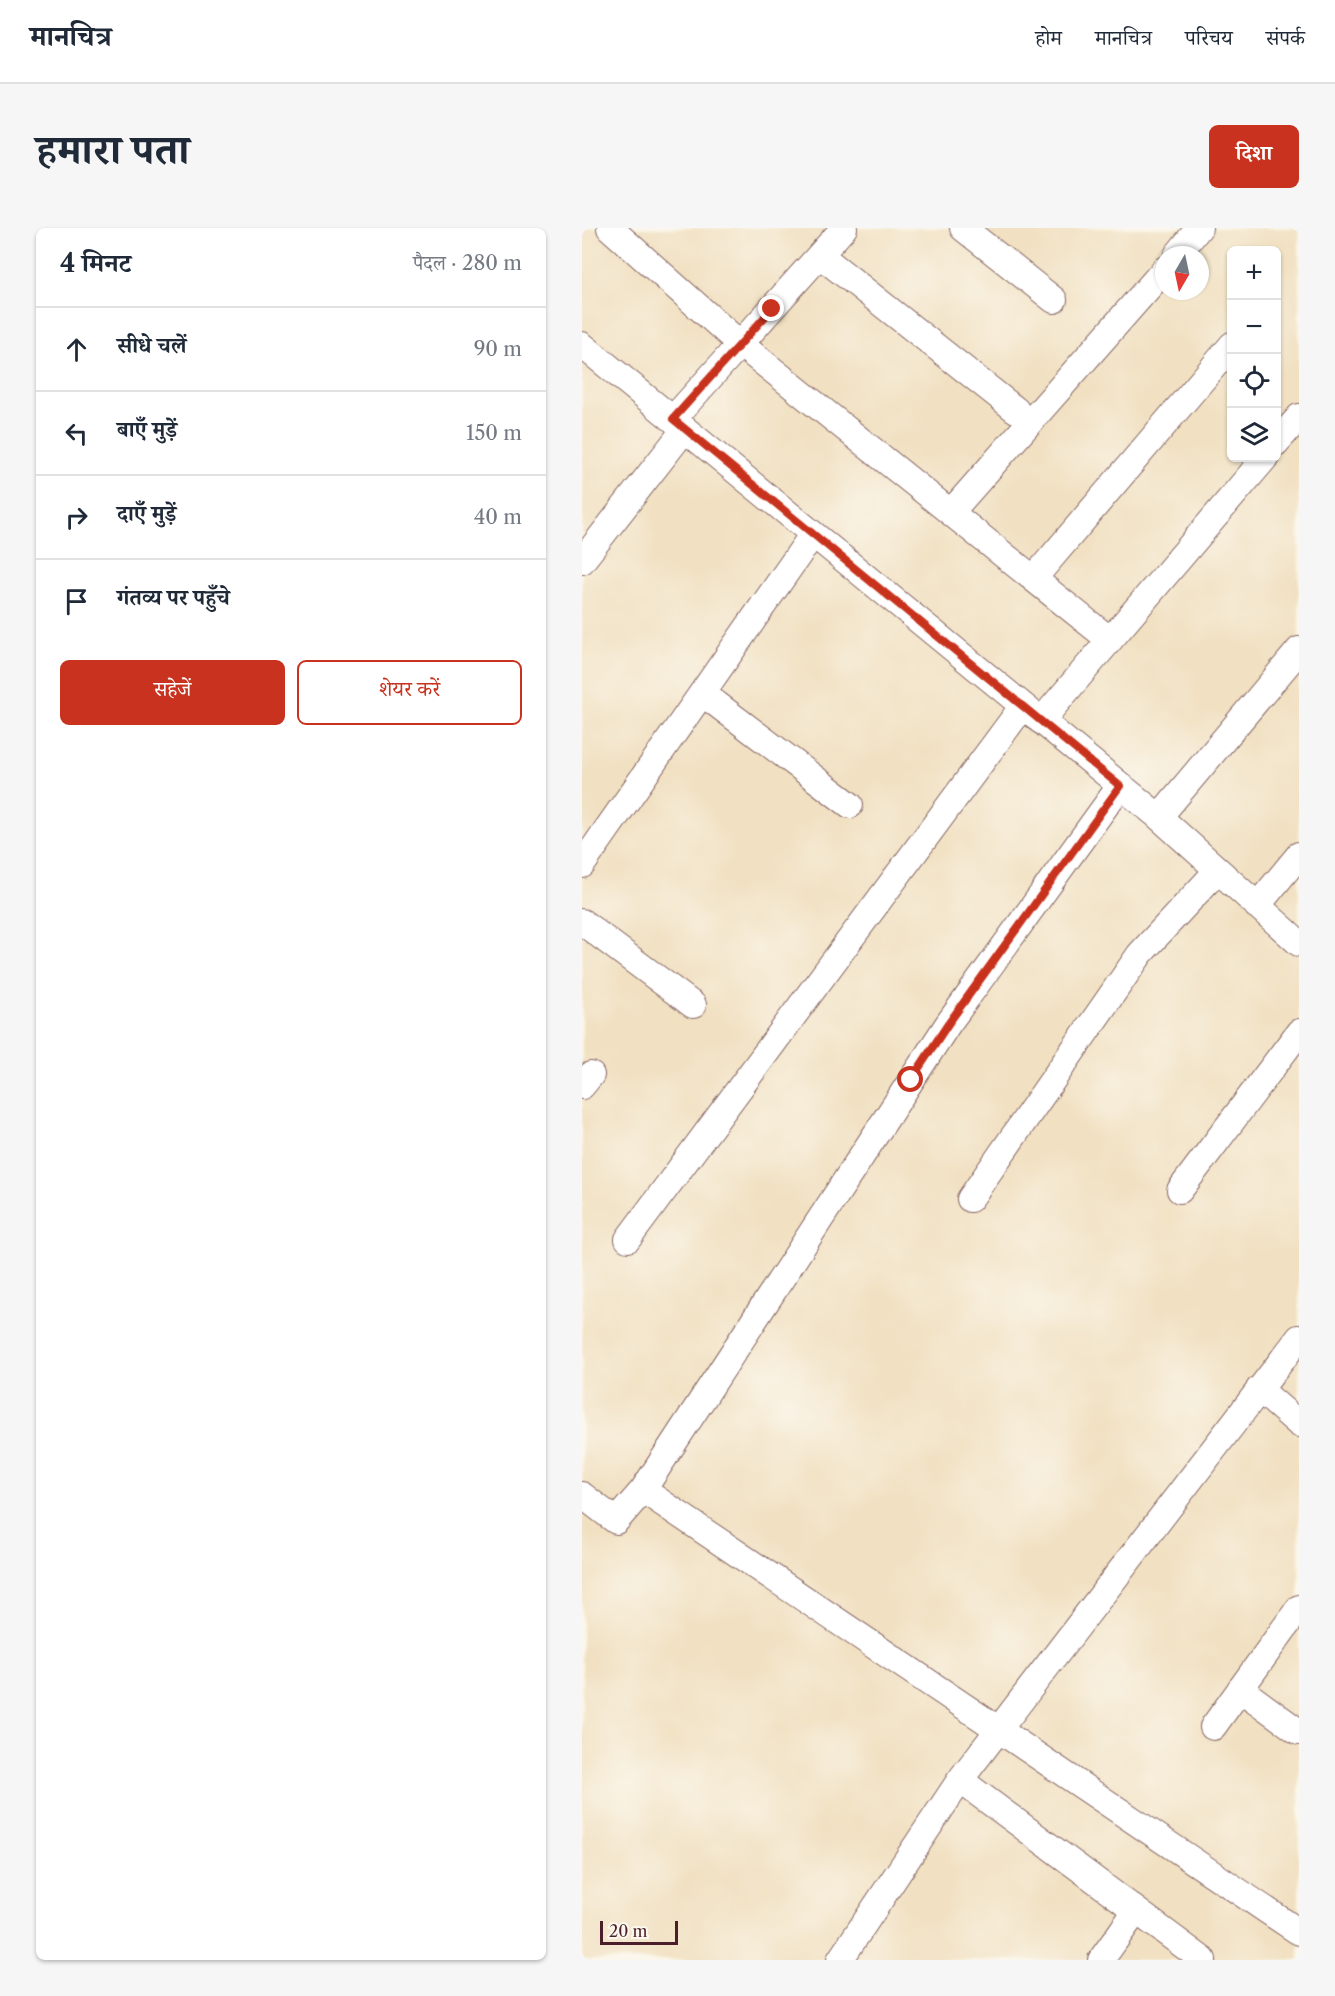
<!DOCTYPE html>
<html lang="hi">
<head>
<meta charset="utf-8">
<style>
	body { margin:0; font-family:"Libre Caslon Text","Noto Serif Devanagari",serif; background:#f6f6f7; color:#1f2937 }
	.controls { position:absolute; right:18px; top:18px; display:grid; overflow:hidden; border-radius:9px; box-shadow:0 2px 4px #0004 }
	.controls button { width:54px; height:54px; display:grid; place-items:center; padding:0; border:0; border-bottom:2px solid #e0e1e3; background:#fff; color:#1f2937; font:30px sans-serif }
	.compass { position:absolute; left:573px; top:18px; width:54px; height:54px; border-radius:50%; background:#fff; box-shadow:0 2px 4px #0004; rotate:189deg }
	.scale { position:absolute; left:18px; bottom:15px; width:78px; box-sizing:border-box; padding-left:6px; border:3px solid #4a1f2b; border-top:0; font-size:16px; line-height:21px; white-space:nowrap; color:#4a1f2b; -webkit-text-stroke:4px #fbf7ec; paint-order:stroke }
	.stop { position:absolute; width:18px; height:18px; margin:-14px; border:4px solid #c8321e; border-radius:50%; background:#fff }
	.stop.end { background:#c8321e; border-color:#fff; box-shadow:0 2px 6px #0008 }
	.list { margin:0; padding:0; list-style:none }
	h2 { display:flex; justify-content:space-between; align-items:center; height:78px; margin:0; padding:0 24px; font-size:26px }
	h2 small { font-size:20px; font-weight:400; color:#747a83 }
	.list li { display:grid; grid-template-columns:39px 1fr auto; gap:18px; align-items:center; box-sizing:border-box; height:84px; padding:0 24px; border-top:2px solid #e0e1e3 }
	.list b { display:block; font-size:22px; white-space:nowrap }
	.list em { font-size:20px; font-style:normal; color:#747a83 }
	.actions { display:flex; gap:12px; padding:18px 24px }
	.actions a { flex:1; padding:14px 0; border:2px solid #c8321e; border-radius:9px; text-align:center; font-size:21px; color:#c8321e }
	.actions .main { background:#c8321e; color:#fff }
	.icon { flex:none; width:33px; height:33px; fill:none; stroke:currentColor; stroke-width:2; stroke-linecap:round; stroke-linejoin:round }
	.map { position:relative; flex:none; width:717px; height:1732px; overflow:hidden; border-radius:9px }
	header { display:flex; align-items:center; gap:36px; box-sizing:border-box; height:84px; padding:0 30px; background:#fff; border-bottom:2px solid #e0e1e3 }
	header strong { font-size:28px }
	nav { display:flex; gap:33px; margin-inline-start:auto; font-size:21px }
	.intro { display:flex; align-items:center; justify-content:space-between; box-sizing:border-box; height:144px; padding:0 36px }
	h1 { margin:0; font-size:42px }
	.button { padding:15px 27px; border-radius:9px; background:#c8321e; color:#fff; font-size:21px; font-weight:700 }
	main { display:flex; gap:36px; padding:0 36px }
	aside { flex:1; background:#fff; border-radius:9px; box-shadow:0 2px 4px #0004 }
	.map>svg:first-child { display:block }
</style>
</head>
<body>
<header>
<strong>मानचित्र</strong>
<nav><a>होम</a><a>मानचित्र</a><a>परिचय</a><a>संपर्क</a></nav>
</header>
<div class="intro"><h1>हमारा पता</h1><a class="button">दिशा</a></div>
<main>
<aside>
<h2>4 मिनट<small>पैदल · 280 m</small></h2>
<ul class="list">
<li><svg class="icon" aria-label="ahead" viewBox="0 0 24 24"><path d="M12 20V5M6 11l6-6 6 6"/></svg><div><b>सीधे चलें</b></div><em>90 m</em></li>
<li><svg class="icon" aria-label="left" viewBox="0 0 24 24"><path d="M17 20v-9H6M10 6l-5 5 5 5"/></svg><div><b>बाएँ मुड़ें</b></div><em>150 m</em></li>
<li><svg class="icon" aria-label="right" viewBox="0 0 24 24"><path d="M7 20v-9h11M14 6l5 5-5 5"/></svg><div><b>दाएँ मुड़ें</b></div><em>40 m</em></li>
<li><svg class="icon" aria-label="arrive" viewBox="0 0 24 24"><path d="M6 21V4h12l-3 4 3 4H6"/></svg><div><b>गंतव्य पर पहुँचे</b></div></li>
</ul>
<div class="actions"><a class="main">सहेजें</a><a>शेयर करें</a></div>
</aside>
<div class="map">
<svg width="717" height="1732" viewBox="0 0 717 1732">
	<rect width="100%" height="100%" fill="#fbf7ec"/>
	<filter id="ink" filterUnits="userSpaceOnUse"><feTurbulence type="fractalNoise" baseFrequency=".0167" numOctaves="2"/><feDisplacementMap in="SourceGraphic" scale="12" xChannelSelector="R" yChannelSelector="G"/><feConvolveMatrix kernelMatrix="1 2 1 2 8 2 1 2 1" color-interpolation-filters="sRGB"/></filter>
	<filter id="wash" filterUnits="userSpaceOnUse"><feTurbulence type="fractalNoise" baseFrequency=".008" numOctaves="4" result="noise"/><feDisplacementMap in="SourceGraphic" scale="24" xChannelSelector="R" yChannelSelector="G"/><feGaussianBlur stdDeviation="1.35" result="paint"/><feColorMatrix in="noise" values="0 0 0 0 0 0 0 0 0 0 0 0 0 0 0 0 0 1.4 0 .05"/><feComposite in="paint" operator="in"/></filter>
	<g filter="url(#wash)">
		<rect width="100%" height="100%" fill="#f1e0c1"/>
	</g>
	<g filter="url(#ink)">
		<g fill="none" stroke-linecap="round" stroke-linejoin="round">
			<defs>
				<path id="minor" d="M28,0L158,116L91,191
					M262,0L158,116L528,412
					M381,0L472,72
					M238,27L434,182
					M595,27L617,0
					M0,117L577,589L717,422
					M694,215L717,189
					M369,284L582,42
					M0,333L103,201
					M452,350L650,117
					M120,465L268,577
					M459,493L683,230
					M577,589L717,715
					M0,637L231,306
					M675,678L717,627
					M0,694L111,777
					M0,858L9,847
					M598,962L717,804
					M388,971L558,726L636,642
					M46,1011L441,478
					M677,1161L717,1196
					M61,1262L366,796L538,558
					M0,1267L34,1293L61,1262L717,1704
					M658,1461L717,1504
					M631,1499L717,1380
					M378,1552L621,1732
					M258,1732L378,1552L717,1110
					M519,1732L554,1683"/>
			</defs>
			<use href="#minor" stroke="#846360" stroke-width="28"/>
			<use href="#minor" stroke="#fff" stroke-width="26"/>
		</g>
	</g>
	<g fill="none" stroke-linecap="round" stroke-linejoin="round" filter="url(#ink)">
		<path stroke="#c8321e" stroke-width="8" d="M190,81L91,191L538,558L366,796L329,852"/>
	</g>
</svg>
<div class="controls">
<button>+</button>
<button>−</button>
<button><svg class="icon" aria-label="locate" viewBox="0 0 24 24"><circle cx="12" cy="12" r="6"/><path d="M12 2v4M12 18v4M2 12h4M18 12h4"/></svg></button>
<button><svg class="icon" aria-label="layers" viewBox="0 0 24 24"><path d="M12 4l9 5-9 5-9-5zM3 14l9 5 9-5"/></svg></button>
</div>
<svg class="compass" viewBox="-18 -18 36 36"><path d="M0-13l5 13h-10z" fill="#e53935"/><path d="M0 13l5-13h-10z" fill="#747a83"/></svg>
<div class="scale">20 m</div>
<div class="stop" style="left:329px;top:852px"></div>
<div class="stop end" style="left:190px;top:81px"></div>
</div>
</main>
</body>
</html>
